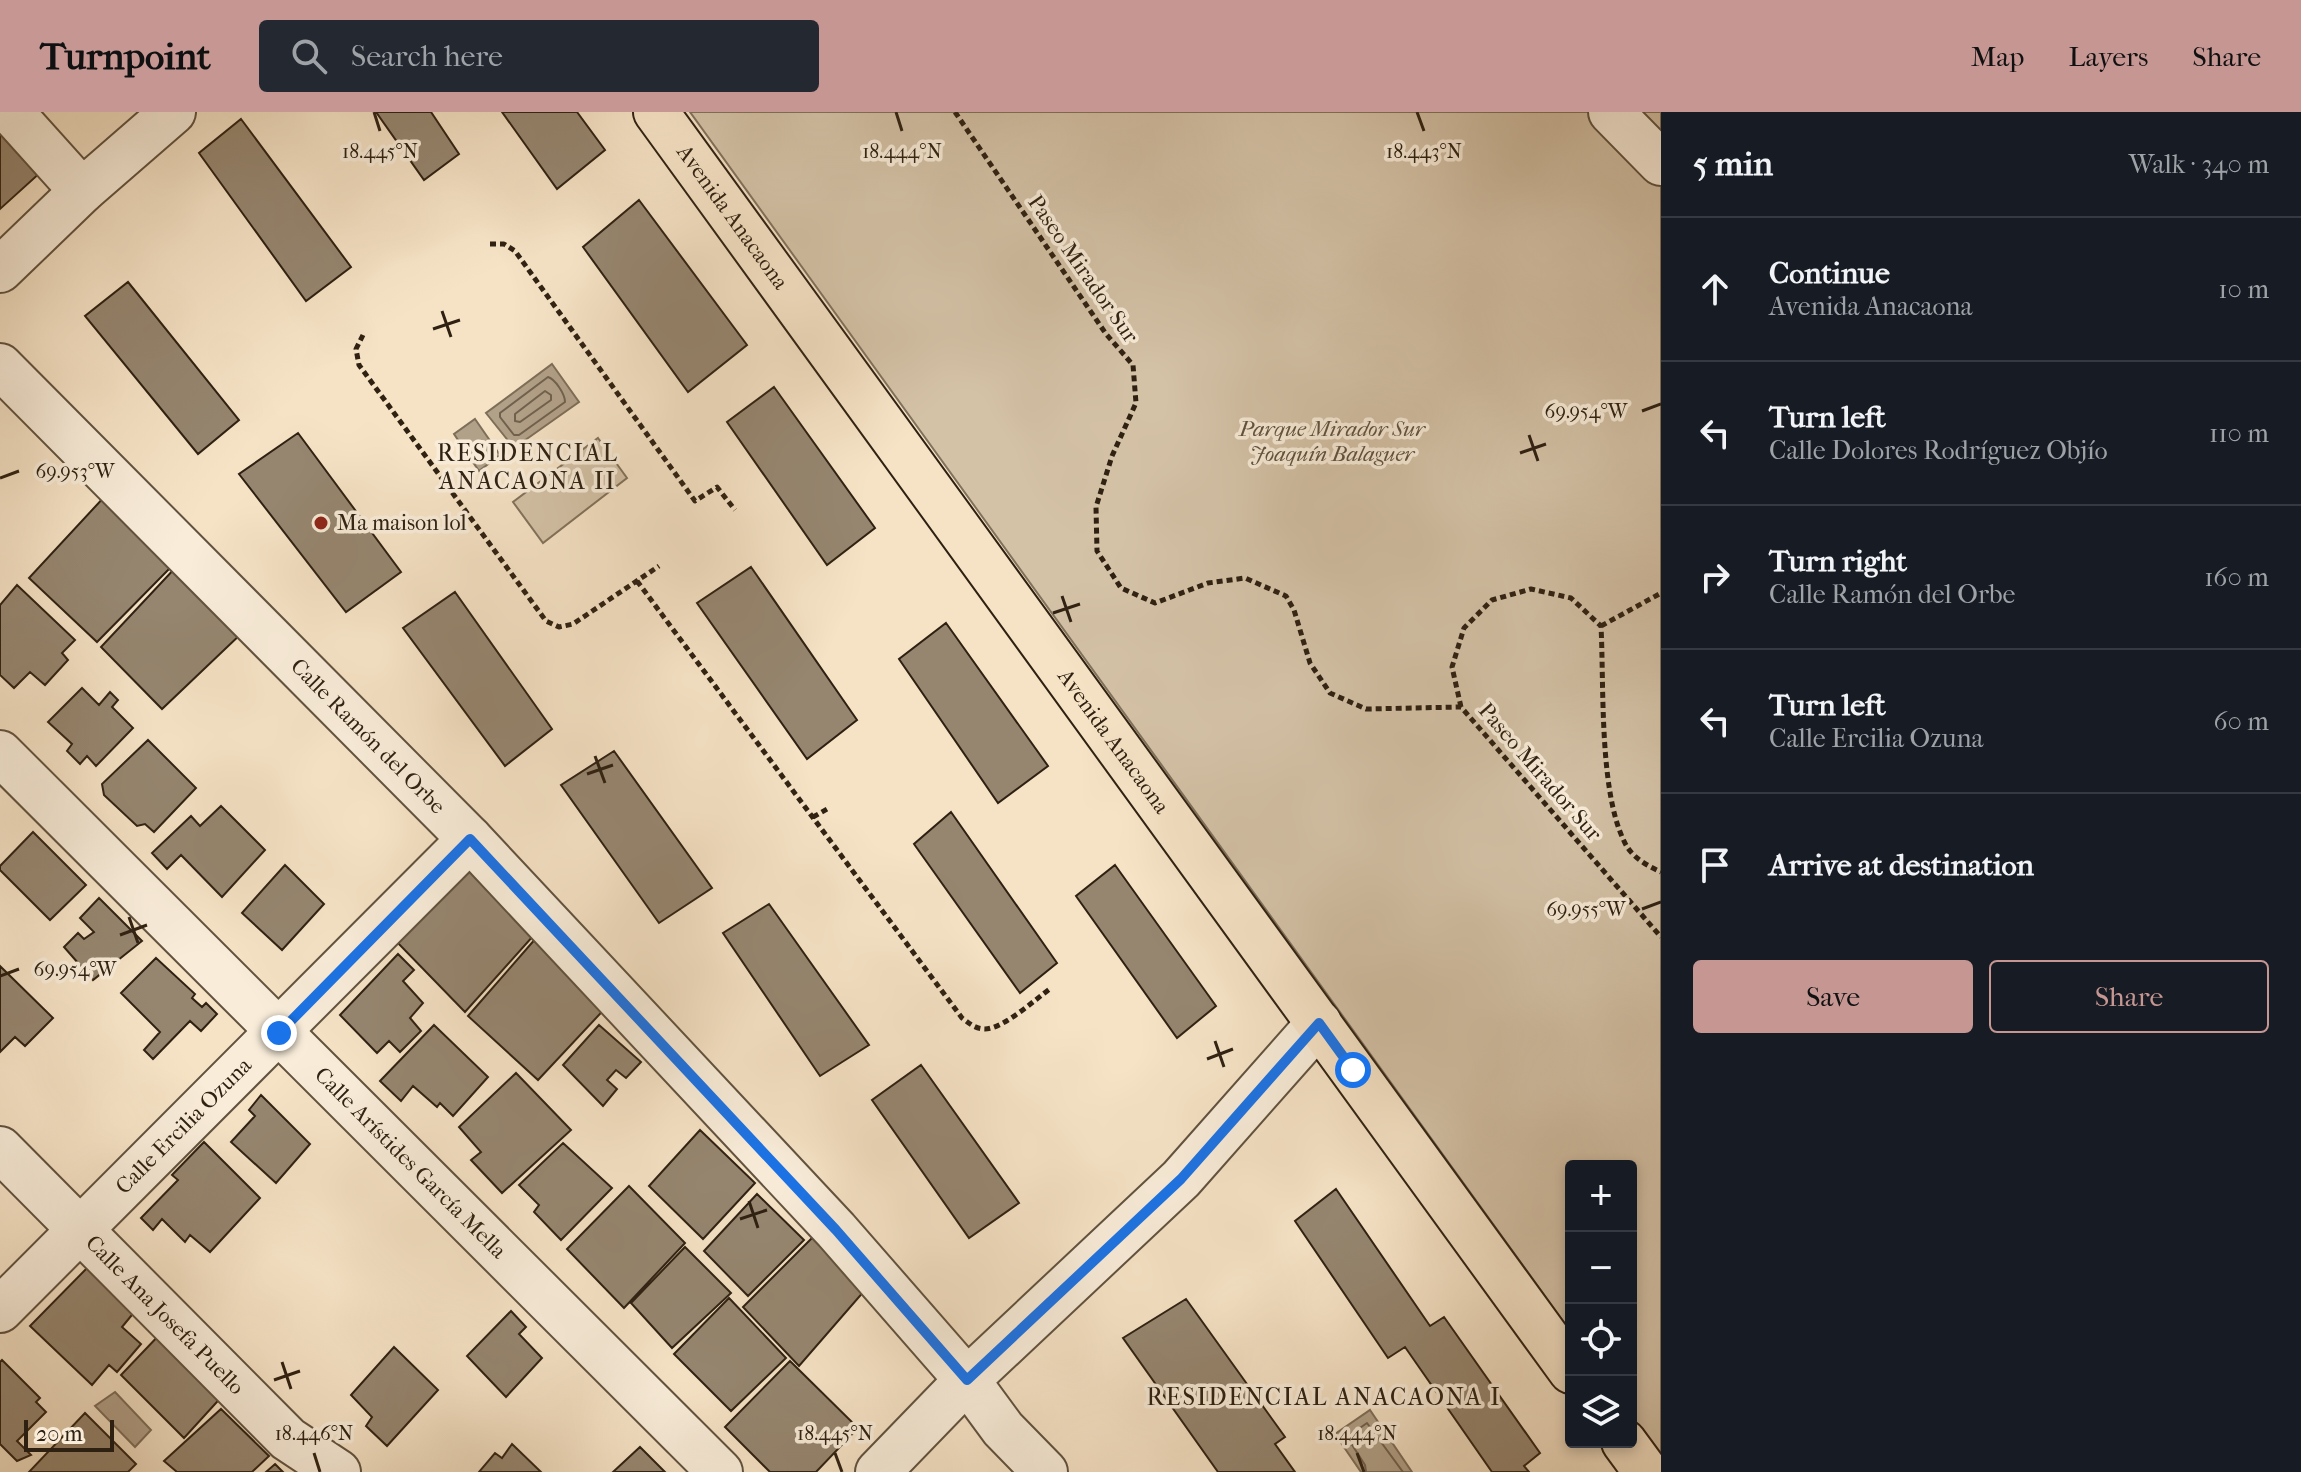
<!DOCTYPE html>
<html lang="en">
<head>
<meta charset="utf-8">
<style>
	body { margin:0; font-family:"IM FELL French Canon",serif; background:#242831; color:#f1f3f6 }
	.controls { position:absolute; right:24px; bottom:24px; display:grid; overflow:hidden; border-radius:8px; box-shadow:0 4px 12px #0003 }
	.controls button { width:72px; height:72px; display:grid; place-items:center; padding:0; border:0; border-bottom:2px solid #363941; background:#171b24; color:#f1f3f6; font:40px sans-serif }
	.scale { position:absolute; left:24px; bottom:20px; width:90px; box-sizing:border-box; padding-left:8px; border:4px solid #2f2112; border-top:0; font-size:22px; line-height:28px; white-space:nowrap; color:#2f2112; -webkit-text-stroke:6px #f9edda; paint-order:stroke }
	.stop { position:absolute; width:24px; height:24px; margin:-18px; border:6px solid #1a73e8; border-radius:50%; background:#fff }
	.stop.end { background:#1a73e8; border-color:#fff; box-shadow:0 2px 8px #0008 }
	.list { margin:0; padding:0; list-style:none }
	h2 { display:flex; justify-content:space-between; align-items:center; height:104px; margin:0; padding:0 32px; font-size:34px }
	h2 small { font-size:26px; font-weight:400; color:#9ea1a6 }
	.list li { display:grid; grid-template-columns:52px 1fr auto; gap:24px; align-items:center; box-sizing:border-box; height:144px; padding:0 32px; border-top:2px solid #363941 }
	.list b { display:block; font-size:30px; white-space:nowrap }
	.list p { margin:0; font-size:26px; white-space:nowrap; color:#9ea1a6 }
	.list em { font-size:26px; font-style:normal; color:#9ea1a6 }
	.actions { display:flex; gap:16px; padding:24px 32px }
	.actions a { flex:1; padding:18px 0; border:2px solid #c59692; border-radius:8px; text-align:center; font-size:28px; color:#c59692 }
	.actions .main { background:#c59692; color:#111 }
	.icon { flex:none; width:44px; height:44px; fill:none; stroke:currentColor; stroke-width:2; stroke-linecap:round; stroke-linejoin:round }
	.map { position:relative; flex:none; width:1661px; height:1360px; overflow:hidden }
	header { display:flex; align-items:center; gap:48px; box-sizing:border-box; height:112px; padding:0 40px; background:#c59692; color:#111 }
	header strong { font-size:38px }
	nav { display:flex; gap:44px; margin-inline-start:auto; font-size:28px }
	.search { width:560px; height:72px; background:#242831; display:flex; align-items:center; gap:20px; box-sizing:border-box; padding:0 28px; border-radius:8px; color:#9ea1a6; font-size:30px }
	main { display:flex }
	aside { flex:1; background:#171b24 }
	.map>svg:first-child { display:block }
</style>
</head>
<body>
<header>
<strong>Turnpoint</strong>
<div class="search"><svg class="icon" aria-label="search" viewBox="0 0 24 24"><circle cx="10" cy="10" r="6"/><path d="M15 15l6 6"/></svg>Search here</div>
<nav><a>Map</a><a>Layers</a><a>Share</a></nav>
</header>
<main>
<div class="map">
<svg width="1661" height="1360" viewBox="0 0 1661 1360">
	<rect width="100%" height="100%" fill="#f6e3c6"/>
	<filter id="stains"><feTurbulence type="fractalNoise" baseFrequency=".0025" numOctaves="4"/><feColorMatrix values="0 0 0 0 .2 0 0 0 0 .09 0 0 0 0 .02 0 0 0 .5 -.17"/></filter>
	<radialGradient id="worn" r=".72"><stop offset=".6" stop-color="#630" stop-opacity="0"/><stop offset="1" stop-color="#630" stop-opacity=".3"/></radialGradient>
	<path fill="#d4c2a7" stroke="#82725c" stroke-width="2" d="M690,0H1661V1345L1631,1303V1054H1571V1220Z
		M598,326L627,366L543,431L513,390Z"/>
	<path fill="#b2a189" stroke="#7e6e59" stroke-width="2" d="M552,252L579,290L514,336L486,301Z
		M475,307L500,343L479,359L454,322Z
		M115,1280L151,1318L135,1335L95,1294Z
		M1370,1298L1412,1360H1361L1335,1322Z"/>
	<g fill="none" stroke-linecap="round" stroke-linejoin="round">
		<path stroke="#70614e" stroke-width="2" d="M548,265C555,267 565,282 565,290L519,323H514L500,305V301Z
			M545,279L551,283V288L520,310L515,309V302Z
			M1366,1360L1365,1353L1347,1325L1367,1311L1403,1360"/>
	</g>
	<path fill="#968670" stroke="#2f2112" stroke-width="2" d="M376,0H431L459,42L424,68Z
		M502,0H577L605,38L557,77Z
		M241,7L351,155L306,189L199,41Z
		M0,12L42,59L0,97Z
		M639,88L747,233L688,280L583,135Z
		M128,170L239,308L198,342L85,204Z
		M774,275L875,416L827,453L727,310Z
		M298,321L401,460L346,500L239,362Z
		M106,383L173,453L97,530L29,466Z
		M177,454L244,519L162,597L101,535Z
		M751,455L857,608L807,647L697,491Z
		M17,473L75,528L62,541L68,548L45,573L30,560L14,576L0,563V493Z
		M455,480L552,617L505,654L403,516Z
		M946,511L1048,654L998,691L899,547Z
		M82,576L99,593L110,580L118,588L112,595L133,616L96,654L87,644L80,652L67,639L72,632L48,610Z
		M148,628L196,676L154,720L145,712L137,714L104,683L102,672Z
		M614,639L712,776L659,811L561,673Z
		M221,694L265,738L222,785L181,743L167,757L152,741L191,704L200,714Z
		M951,700L1057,851L1020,881L914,732Z
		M33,720L86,773L50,808L0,758V754Z
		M285,753L324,792L282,838L242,801Z
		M467,753L534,823L465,900L395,828Z
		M1115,753L1216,894L1177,926L1076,784Z
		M99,786L142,829L93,868L64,835L78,821L84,827L94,820L80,806Z
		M769,792L869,933L820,964L723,821Z
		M537,825L612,889L538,968L468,904Z
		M398,842L414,858L403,869L423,891L410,906L421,919L400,940L389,929L377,941L340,903Z
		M156,846L195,882L192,886L202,895L206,891L217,902L201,919L190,909L153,947L144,938L160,920L121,881Z
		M0,854L53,906L25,934L15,925L0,940Z
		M434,913L488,965L453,1004L440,991L437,995L413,974L401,989L380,969Z
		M599,913L641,950L626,966L616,958L607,968L617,977L603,994L563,953Z
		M921,953L1019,1091L969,1126L872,988Z
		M516,961L571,1018L502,1081L471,1048L481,1040L459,1015Z
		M261,983L310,1032L276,1071L231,1030L255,1004L249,998Z
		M700,1018L755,1071L703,1127L649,1074Z
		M204,1030L260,1086L210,1140L190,1123L185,1130L162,1107L153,1118L141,1106L178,1068L172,1063Z
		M563,1031L612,1076L561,1128L534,1100L539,1093L519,1073Z
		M629,1074L685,1131L624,1196L567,1137Z
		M1336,1077L1430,1214L1444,1205L1540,1341L1524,1354L1529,1360H1492L1405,1235L1388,1246L1295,1109Z
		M757,1082L804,1128L748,1184L704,1139Z
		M821,1117L872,1170L799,1254L743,1195Z
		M685,1135L731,1181L672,1236L631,1191Z
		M90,1153L136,1198L122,1215L141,1232L117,1260L109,1253L92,1273L30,1214Z
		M729,1186L786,1246L731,1299L674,1242Z
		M1186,1187L1285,1325L1275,1332L1295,1360H1218L1123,1226Z
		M511,1199L526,1215L519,1222L542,1246L506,1285L467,1244Z
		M163,1219L226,1280L184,1326L121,1263Z
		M394,1235L438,1278L387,1334L366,1314L372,1305L351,1283Z
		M2,1248L40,1286L36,1290L46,1300L17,1329L31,1343L17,1349L0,1332V1250Z
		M790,1249L858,1316L816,1360H770L725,1315Z
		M221,1297L269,1344L252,1360H177L164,1349Z
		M85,1301L136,1352L128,1360H29Z
		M512,1332L541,1360H479L495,1341L502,1346Z
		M640,1335L665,1360H613Z
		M275,1352L283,1360H266Z"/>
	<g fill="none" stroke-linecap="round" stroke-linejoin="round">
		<defs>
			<g id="minor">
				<path d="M11,0L82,79"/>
				<path d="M1611,0L1661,51"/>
				<path d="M0,158L82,79L173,0"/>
				<path id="s1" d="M0,254L470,727L836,1118L967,1268L1003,1317L1045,1360"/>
				<path id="s2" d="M0,641L720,1360"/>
				<path id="s3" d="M0,1037L288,1327L338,1360"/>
				<path id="s4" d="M0,1198L470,727"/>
				<path d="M878,1360L967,1268L1181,1067L1319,911"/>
			</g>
			<g id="major">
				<path id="s5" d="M656,0L1571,1259"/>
				<path d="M1624,1330L1646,1360"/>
			</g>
		</defs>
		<use href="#minor" stroke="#61523f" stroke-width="48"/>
		<use href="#major" stroke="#2f2112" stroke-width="48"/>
		<path stroke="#2f2112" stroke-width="5" stroke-dasharray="6 4" stroke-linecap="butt" d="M955,0L1106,222L1133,253L1136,291L1112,344L1096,395L1097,439L1121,476L1155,491L1208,471L1245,466L1286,484L1294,498L1310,551L1330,581L1366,597L1461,595L1661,825
			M490,132H504L515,139L695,389L717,375L735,398
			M363,223L356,237L359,253L546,509L559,515L573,512L659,454
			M637,469L962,906C969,911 975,917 985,917C1003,917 1037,886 1051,876
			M1601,514L1661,481
			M1461,595L1452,555L1464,516L1492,488L1531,477L1571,486L1601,514C1604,572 1599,678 1624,729C1631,745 1646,753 1661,760
			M813,705L829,696"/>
		<use href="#minor" stroke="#f9edda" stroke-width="44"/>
		<use href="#major" stroke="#f6e3c6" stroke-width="44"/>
	</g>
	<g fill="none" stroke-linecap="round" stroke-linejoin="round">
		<path stroke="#1a73e8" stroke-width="10" d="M279,921L470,727L836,1118L967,1268L1181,1067L1319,911L1353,958"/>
	</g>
	<path fill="none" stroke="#2f2112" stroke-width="3" d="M374,0L380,19M896,0L902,19M1417,0L1424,19M442,199L451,225M433,217L460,208M1642,299L1661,292M1529,323L1538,349M1520,341L1546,332M0,366L19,359M1062,484L1071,510M1053,501L1080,492M595,644L605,671M587,662L613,653M1642,797L1661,790M129,805L138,831M120,823L147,813M0,864L19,857M1215,929L1224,955M1207,947L1233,937M749,1089L758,1116M740,1107L767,1098M282,1250L291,1277M274,1268L300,1259M314,1341L320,1360M835,1341L842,1360M1357,1341L1364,1360"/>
	<circle fill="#8f2418" stroke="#f9edda" stroke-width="3" cx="321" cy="411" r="8"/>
	<g text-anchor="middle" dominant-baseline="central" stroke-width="7" stroke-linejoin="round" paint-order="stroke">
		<g font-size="22" fill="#2f2112" stroke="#f9edda">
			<text stroke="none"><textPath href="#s5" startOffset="130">Avenida Anacaona</textPath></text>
			<text transform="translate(1083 157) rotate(55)">Paseo Mirador Sur</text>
			<text stroke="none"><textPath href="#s1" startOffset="522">Calle Ramón del Orbe</textPath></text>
			<text stroke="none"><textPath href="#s5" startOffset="778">Avenida Anacaona</textPath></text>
			<text transform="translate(1540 660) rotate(49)">Paseo Mirador Sur</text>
			<text stroke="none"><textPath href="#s4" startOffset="260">Calle Ercilia Ozuna</textPath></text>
			<text stroke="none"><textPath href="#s2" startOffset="580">Calle Arístides García Mella</textPath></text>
			<text stroke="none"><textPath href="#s3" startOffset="234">Calle Ana Josefa Puello</textPath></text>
		</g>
		<g font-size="22" font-style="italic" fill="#61513f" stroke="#f9edda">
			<text x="1332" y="317">Parque Mirador Sur<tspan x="1332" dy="25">Joaquín Balaguer</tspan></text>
		</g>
		<g font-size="22" fill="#2f2112" stroke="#f9edda" text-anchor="start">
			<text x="337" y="411">Ma maison lol</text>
		</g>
		<g font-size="24" letter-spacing="2" fill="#2f2112" stroke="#f9edda">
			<text x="528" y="341">RESIDENCIAL<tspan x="528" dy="28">ANACAONA II</tspan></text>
			<text x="1324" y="1285">RESIDENCIAL ANACAONA I</text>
		</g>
	</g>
	<g font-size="20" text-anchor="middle" fill="#2f2112" stroke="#f9edda" stroke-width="7" stroke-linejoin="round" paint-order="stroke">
		<text x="1424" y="46">18.443°N</text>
		<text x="380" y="46">18.445°N</text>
		<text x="902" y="46">18.444°N</text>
		<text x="1586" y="306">69.954°W</text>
		<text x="75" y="366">69.953°W</text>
		<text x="1586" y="804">69.955°W</text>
		<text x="75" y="864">69.954°W</text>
		<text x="314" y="1328">18.446°N</text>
		<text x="835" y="1328">18.445°N</text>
		<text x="1357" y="1328">18.444°N</text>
	</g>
	<rect width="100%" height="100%" filter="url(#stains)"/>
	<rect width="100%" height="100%" fill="url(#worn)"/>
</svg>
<div class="controls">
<button>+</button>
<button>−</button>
<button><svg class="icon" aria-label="locate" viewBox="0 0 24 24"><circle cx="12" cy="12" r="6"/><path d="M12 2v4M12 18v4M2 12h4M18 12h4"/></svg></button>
<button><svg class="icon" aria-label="layers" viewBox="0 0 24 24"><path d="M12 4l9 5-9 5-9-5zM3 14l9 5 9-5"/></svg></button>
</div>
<div class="scale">20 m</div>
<div class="stop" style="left:1353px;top:958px"></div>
<div class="stop end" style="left:279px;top:921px"></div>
</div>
<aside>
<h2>5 min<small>Walk · 340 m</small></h2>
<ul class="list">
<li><svg class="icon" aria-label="ahead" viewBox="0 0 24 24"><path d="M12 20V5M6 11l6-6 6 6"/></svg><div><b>Continue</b><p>Avenida Anacaona</p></div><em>10 m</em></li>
<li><svg class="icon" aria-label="left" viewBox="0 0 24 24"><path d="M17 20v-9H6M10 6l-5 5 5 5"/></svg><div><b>Turn left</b><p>Calle Dolores Rodríguez Objío</p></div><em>110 m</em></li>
<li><svg class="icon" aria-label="right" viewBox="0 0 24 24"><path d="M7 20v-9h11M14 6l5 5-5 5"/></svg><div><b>Turn right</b><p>Calle Ramón del Orbe</p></div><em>160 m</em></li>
<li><svg class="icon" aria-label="left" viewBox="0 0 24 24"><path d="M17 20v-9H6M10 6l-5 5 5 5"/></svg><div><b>Turn left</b><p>Calle Ercilia Ozuna</p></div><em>60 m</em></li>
<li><svg class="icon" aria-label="arrive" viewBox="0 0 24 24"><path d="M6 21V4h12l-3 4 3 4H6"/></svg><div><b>Arrive at destination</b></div></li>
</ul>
<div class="actions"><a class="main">Save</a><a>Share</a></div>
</aside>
</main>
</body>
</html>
